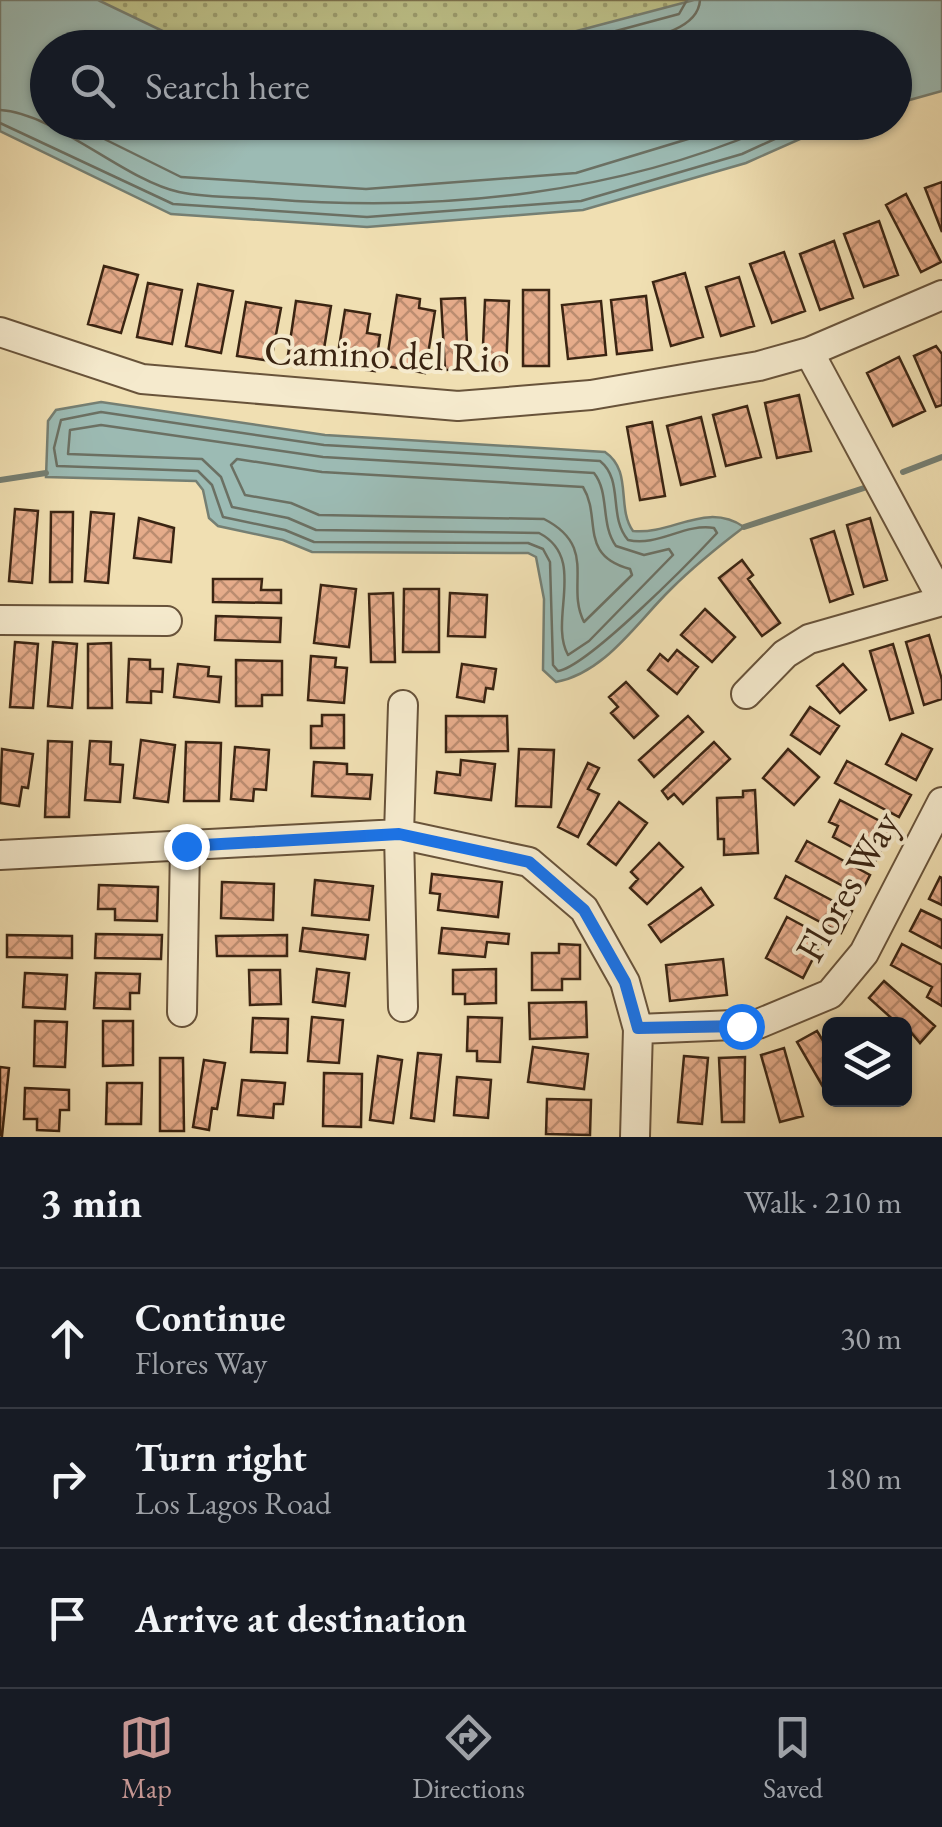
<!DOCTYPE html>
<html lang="en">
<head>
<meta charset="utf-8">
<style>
	body { margin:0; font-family:"EB Garamond",serif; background:#242831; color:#f1f3f6 }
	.controls { position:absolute; right:30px; bottom:30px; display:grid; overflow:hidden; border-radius:15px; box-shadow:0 2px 8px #0004 }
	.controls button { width:90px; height:90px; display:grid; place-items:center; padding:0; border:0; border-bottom:2px solid #363941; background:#171b24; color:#f1f3f6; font:50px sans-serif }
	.stop { position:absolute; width:30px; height:30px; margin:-22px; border:8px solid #1a73e8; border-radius:50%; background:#fff }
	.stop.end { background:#1a73e8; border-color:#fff; box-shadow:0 2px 10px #0008 }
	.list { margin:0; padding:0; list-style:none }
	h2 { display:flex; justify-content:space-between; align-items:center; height:130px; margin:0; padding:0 40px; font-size:42px }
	h2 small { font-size:32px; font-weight:400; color:#9ea1a6 }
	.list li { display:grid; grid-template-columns:65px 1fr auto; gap:30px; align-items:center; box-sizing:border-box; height:140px; padding:0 40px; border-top:2px solid #363941 }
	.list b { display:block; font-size:38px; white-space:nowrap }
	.list p { margin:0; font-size:32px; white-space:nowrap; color:#9ea1a6 }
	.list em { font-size:32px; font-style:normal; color:#9ea1a6 }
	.icon { flex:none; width:55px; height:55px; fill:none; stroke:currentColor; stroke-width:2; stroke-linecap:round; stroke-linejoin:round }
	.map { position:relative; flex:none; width:942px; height:1137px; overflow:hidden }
	.search { position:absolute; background:#171b24; box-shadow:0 2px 8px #0004; left:30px; right:30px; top:30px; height:110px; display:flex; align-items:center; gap:25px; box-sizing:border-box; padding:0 35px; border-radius:55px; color:#9ea1a6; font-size:38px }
	.sheet { height:550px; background:#171b24 }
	nav { display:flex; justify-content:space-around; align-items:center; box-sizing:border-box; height:140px; border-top:2px solid #363941; background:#171b24; font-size:28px; color:#9ea1a6 }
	nav a { display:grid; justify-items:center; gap:5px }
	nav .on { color:#c59692 }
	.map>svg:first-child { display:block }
</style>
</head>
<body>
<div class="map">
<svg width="942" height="1137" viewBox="0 0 942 1137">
	<defs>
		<pattern id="park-dots" width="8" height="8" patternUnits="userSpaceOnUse" patternTransform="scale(2.5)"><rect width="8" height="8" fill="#bdc189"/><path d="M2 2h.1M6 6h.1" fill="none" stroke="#9b9d6f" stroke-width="1.8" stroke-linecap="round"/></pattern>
		<pattern id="building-cross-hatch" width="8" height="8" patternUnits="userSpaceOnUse" patternTransform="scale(2.5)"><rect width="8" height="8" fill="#e6ac8b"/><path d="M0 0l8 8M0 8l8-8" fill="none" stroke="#bb8c70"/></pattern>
	</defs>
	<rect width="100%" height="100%" fill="#f0dfb2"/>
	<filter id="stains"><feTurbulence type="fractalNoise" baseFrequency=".002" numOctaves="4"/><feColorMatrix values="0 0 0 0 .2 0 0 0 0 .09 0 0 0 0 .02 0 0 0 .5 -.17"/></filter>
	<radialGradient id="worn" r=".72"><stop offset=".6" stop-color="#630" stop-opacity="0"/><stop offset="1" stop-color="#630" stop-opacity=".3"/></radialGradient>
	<path fill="url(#park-dots)" stroke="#7c724e" stroke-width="2.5" d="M15,0H891L787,48L53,47Z"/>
	<path fill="#9cbbb4" stroke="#757f73" stroke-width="2.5" d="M0,0H98L196,47L48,48V122L836,123L746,163L583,210L367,227L171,214L0,131Z
		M694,0H942V91L895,104L894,48L457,47L573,32Z
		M101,402L325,435L605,452C633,471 616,507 633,531C672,535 706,501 744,527C719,546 694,566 671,589C637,622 605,673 556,682L543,670L544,599L536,557L528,553L312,552L283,540L218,526L209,518L203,490L196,481L46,477L48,421L56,410Z"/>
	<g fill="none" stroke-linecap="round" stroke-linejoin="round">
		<path stroke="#6b7063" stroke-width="2.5" d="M534,48L575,42L679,14L687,0
			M603,48C632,40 698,36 700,0
			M0,110C55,113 124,180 179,192C207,198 240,197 269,199C441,213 623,194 781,122
			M70,122L181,177L366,189L576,173L744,122
			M0,123L173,204L367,217L581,201L742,154L812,122
			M101,412L324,445L600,461C624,480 608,517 628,540C658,547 684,523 714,528L717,533C691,561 587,667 558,671L553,665L550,562L543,549L528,543L314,542L285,530L223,517L212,485L198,471L57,466L54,448L61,420Z
			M101,425L323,457L594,473C610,493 600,524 616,546L644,555L669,549L673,555L589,641L568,655C548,619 588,558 539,533L316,530L288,518L232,507L221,477L202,459L68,454L70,430Z
			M237,459L322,472L583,487C602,518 578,555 630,569L632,575L584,622C565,585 599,547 544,519L319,515L291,503L245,495L231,465Z"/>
		<path stroke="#757f73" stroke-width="6" d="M903,472L942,457
			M0,480L46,473
			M744,527L864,488"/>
	</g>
	<path fill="url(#building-cross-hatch)" stroke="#3a2412" stroke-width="2.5" d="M942,182V232L925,188Z
		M906,194L941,262L921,272L886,205Z
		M879,221L898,275L864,287L844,234Z
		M834,241L853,298L820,310L800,254Z
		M784,252L805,311L772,323L750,264Z
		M104,266L138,275L121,333L88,324Z
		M685,273L703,337L671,346L653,282Z
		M739,277L754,326L721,336L706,287Z
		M148,283L182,290L172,344L137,337Z
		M198,284L233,291L221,353L186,346Z
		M523,290H549V366H523Z
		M397,295L420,299L419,308L435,311L425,373L386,366Z
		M646,296L652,350L617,354L611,300Z
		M465,298L468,369L445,370L441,299Z
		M485,300L509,301L506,370L482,369Z
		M296,301L331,306L321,367L287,362Z
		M601,301L606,355L568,359L562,305Z
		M246,302L281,308L271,361L237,356Z
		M345,310L370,314L367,333L380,335L375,371L336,366Z
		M936,346L942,354V405L936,407L914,356Z
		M899,357L925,411L893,426L867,373Z
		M799,395L811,451L777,458L765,403Z
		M747,406L761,457L726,466L713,415Z
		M701,417L715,476L681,485L667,426Z
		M652,422L665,496L640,500L627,427Z
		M15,509L38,511L32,583L9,581Z
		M51,512H73L72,582H50Z
		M91,512L114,514L108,583L85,581Z
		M139,518L174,528L171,562L134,558Z
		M870,518L887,580L864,587L847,525Z
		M834,531L853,594L830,602L811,539Z
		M742,560L753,575L748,579L780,623L762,636L719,578Z
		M213,579H262L261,590H281V603L213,602Z
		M321,585L356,589L349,647L314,643Z
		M404,589H439V652H403Z
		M393,593L395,662H371L369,594Z
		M450,593L487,595L485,637L448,636Z
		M705,609L735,637L712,662L681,635Z
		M216,616L281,618L280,642L215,640Z
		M929,635L942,680V699L924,705L906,642Z
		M15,642L38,644L33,708L10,707Z
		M53,642L77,644L72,708L48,706Z
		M111,643L112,708H88V644Z
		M893,644L913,713L890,720L870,651Z
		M677,650L698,667L677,694L648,670L660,654L668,661Z
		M311,656L336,658L335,667L347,668L344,703L308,700Z
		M129,659L150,660V669H163L162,692L151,691V703L127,702Z
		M236,660L282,661V695H262V706H236Z
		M178,664L209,667L208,676L221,677L219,702L174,697Z
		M462,664L496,669L493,689L486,688L484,702L457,697Z
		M843,664L866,690L840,713L817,686Z
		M626,682L658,716L634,738L611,713L618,707L609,697Z
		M810,707L839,726L820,754L791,735Z
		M322,715H344V748H311V726H322Z
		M446,716H507L508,751L446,752Z
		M688,716L703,732L654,777L639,760Z
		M902,734L932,749L916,780L886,764Z
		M141,740L175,745L168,802L134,798Z
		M48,741L72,742L69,817H45Z
		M90,741L111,742L110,764L123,765L120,802L85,800Z
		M186,742L221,743L219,801H184Z
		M714,742L730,759L683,804L674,794L668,799L662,791Z
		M235,747L269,750L266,790L254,789L253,801L231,799Z
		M2,749L33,754L28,788L22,787L19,806L0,803Z
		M519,749L554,750L551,807L516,806Z
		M788,749L819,777L794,805L763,778Z
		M461,760L495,764L491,800L435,793L437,772L460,775Z
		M847,761L911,795L899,817L835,783Z
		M314,762L347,764V774L372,775L370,799L312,796Z
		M588,763L599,768L588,789L599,794L578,837L558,827Z
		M755,790L758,853L724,855V839H718L717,798L743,797V791Z
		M840,800L893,828L876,860L833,837L838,826L829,822Z
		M619,802L647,823L616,865L588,844Z
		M807,841L870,875L860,895L796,861Z
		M659,843L683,867L647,904L630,888L638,879L631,872Z
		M432,874L502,882L498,917L438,910L440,894L430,893Z
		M786,876L852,911L841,933L775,898Z
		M940,877L942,878V905L929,899Z
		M315,880L373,886L369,920L312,915Z
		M222,882L274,884L273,920L221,918Z
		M99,885L158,887L157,921L115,920V909H98Z
		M701,888L713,905L661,942L649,925Z
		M921,910L942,920V948L910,931Z
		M787,917L824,937L803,978L766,958Z
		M303,928L368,935L365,959L300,951Z
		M442,928L509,934L508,944L487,942L485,957L439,953Z
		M96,934L162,935L161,959L95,958Z
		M7,935L72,936V958L7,957Z
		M287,935V956H217L216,936Z
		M559,944L580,945V979H562V990H532V953H559Z
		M902,944L942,965V1006L927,997L932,987L891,965Z
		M723,959L727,995L670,1001L666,965Z
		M317,969L349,973L345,1006L313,1002Z
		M496,969V1003L465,1004V994H453V970Z
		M249,970H280L281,1004L250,1005Z
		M25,973L67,975L65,1009L23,1007Z
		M96,973L140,974L139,993H130V1009L94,1008Z
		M884,981L935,1026L920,1043L904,1024H898L869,998Z
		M586,1002L587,1037L530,1039L529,1003Z
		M312,1017L343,1020L339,1063L308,1061Z
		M468,1017L502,1018L500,1062L477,1061V1051H467Z
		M253,1018L288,1019L287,1053L251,1052Z
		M35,1021L67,1022L65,1067L34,1066Z
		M103,1021H133V1065L103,1066Z
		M817,1031L830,1052V1099L797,1042Z
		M533,1047L588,1054L584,1089L528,1082Z
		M784,1048L803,1116L780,1122L761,1055Z
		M418,1053L441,1055L434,1121L411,1118Z
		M378,1056L402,1060L393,1123L370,1120Z
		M684,1056L708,1058L702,1124L678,1122Z
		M745,1057L744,1122H722L719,1058Z
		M160,1058H183L184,1131H160Z
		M204,1060L225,1063L217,1109L212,1108L209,1130L193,1127Z
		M0,1067L9,1068L2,1136L0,1135Z
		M324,1073L362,1074L361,1127L323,1126Z
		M457,1077L491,1080L488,1118L454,1115Z
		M242,1080L285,1083L283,1104H274L273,1118L238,1115Z
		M107,1083H142L141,1124H106Z
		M25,1088L69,1090V1110H60L59,1131L37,1130V1119H24Z
		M547,1099L591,1100L590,1135L546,1134Z"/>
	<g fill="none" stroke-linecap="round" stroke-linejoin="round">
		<defs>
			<path id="minor" d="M0,332L142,379L458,406L591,395L759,366L809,352L942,295
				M809,352L942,599
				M0,620L167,621
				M746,694L785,654L809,639L942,601
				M403,705L399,834L403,1007
				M0,855L399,834L529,862L584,909L625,982L638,1029L635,1137
				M182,1012L185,846
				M638,1029L758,1024L830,994L864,953L942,802"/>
		</defs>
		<use href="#minor" stroke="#68533a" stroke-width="32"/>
		<use href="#minor" stroke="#f5eacd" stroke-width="28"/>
	</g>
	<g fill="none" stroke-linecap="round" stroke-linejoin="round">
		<path stroke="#1a73e8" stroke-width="12" d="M186,846L399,834L529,862L584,910L625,982L638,1028L741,1026"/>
	</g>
	<g text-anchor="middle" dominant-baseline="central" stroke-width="8" stroke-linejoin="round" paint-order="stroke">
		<g font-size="40" fill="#3a2412" stroke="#f5eacd">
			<text transform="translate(387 354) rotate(2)">Camino del Rio</text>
			<text transform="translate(847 886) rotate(-60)">Flores Way</text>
		</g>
	</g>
	<rect width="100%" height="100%" filter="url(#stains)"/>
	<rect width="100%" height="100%" fill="url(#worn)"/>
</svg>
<div class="controls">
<button><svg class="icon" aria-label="layers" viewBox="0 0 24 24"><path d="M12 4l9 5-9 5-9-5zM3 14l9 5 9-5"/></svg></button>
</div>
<div class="stop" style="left:741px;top:1026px"></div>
<div class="stop end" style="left:186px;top:846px"></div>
<div class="search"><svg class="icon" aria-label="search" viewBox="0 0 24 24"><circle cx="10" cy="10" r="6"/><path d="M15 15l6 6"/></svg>Search here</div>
</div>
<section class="sheet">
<h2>3 min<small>Walk · 210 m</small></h2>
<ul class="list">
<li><svg class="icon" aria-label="ahead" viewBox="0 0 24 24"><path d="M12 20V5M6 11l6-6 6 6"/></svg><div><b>Continue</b><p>Flores Way</p></div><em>30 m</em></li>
<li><svg class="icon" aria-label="right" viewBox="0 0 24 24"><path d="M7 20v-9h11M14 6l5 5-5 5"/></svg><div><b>Turn right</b><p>Los Lagos Road</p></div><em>180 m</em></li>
<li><svg class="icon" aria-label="arrive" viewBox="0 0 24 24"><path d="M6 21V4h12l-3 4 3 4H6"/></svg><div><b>Arrive at destination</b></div></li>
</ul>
</section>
<nav>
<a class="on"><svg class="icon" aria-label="map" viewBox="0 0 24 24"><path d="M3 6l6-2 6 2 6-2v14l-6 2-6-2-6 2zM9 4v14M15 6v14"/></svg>Map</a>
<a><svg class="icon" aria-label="directions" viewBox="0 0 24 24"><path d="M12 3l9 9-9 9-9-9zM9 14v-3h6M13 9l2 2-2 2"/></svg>Directions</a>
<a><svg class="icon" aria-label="saved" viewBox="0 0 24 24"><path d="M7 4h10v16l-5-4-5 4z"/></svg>Saved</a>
</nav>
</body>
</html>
